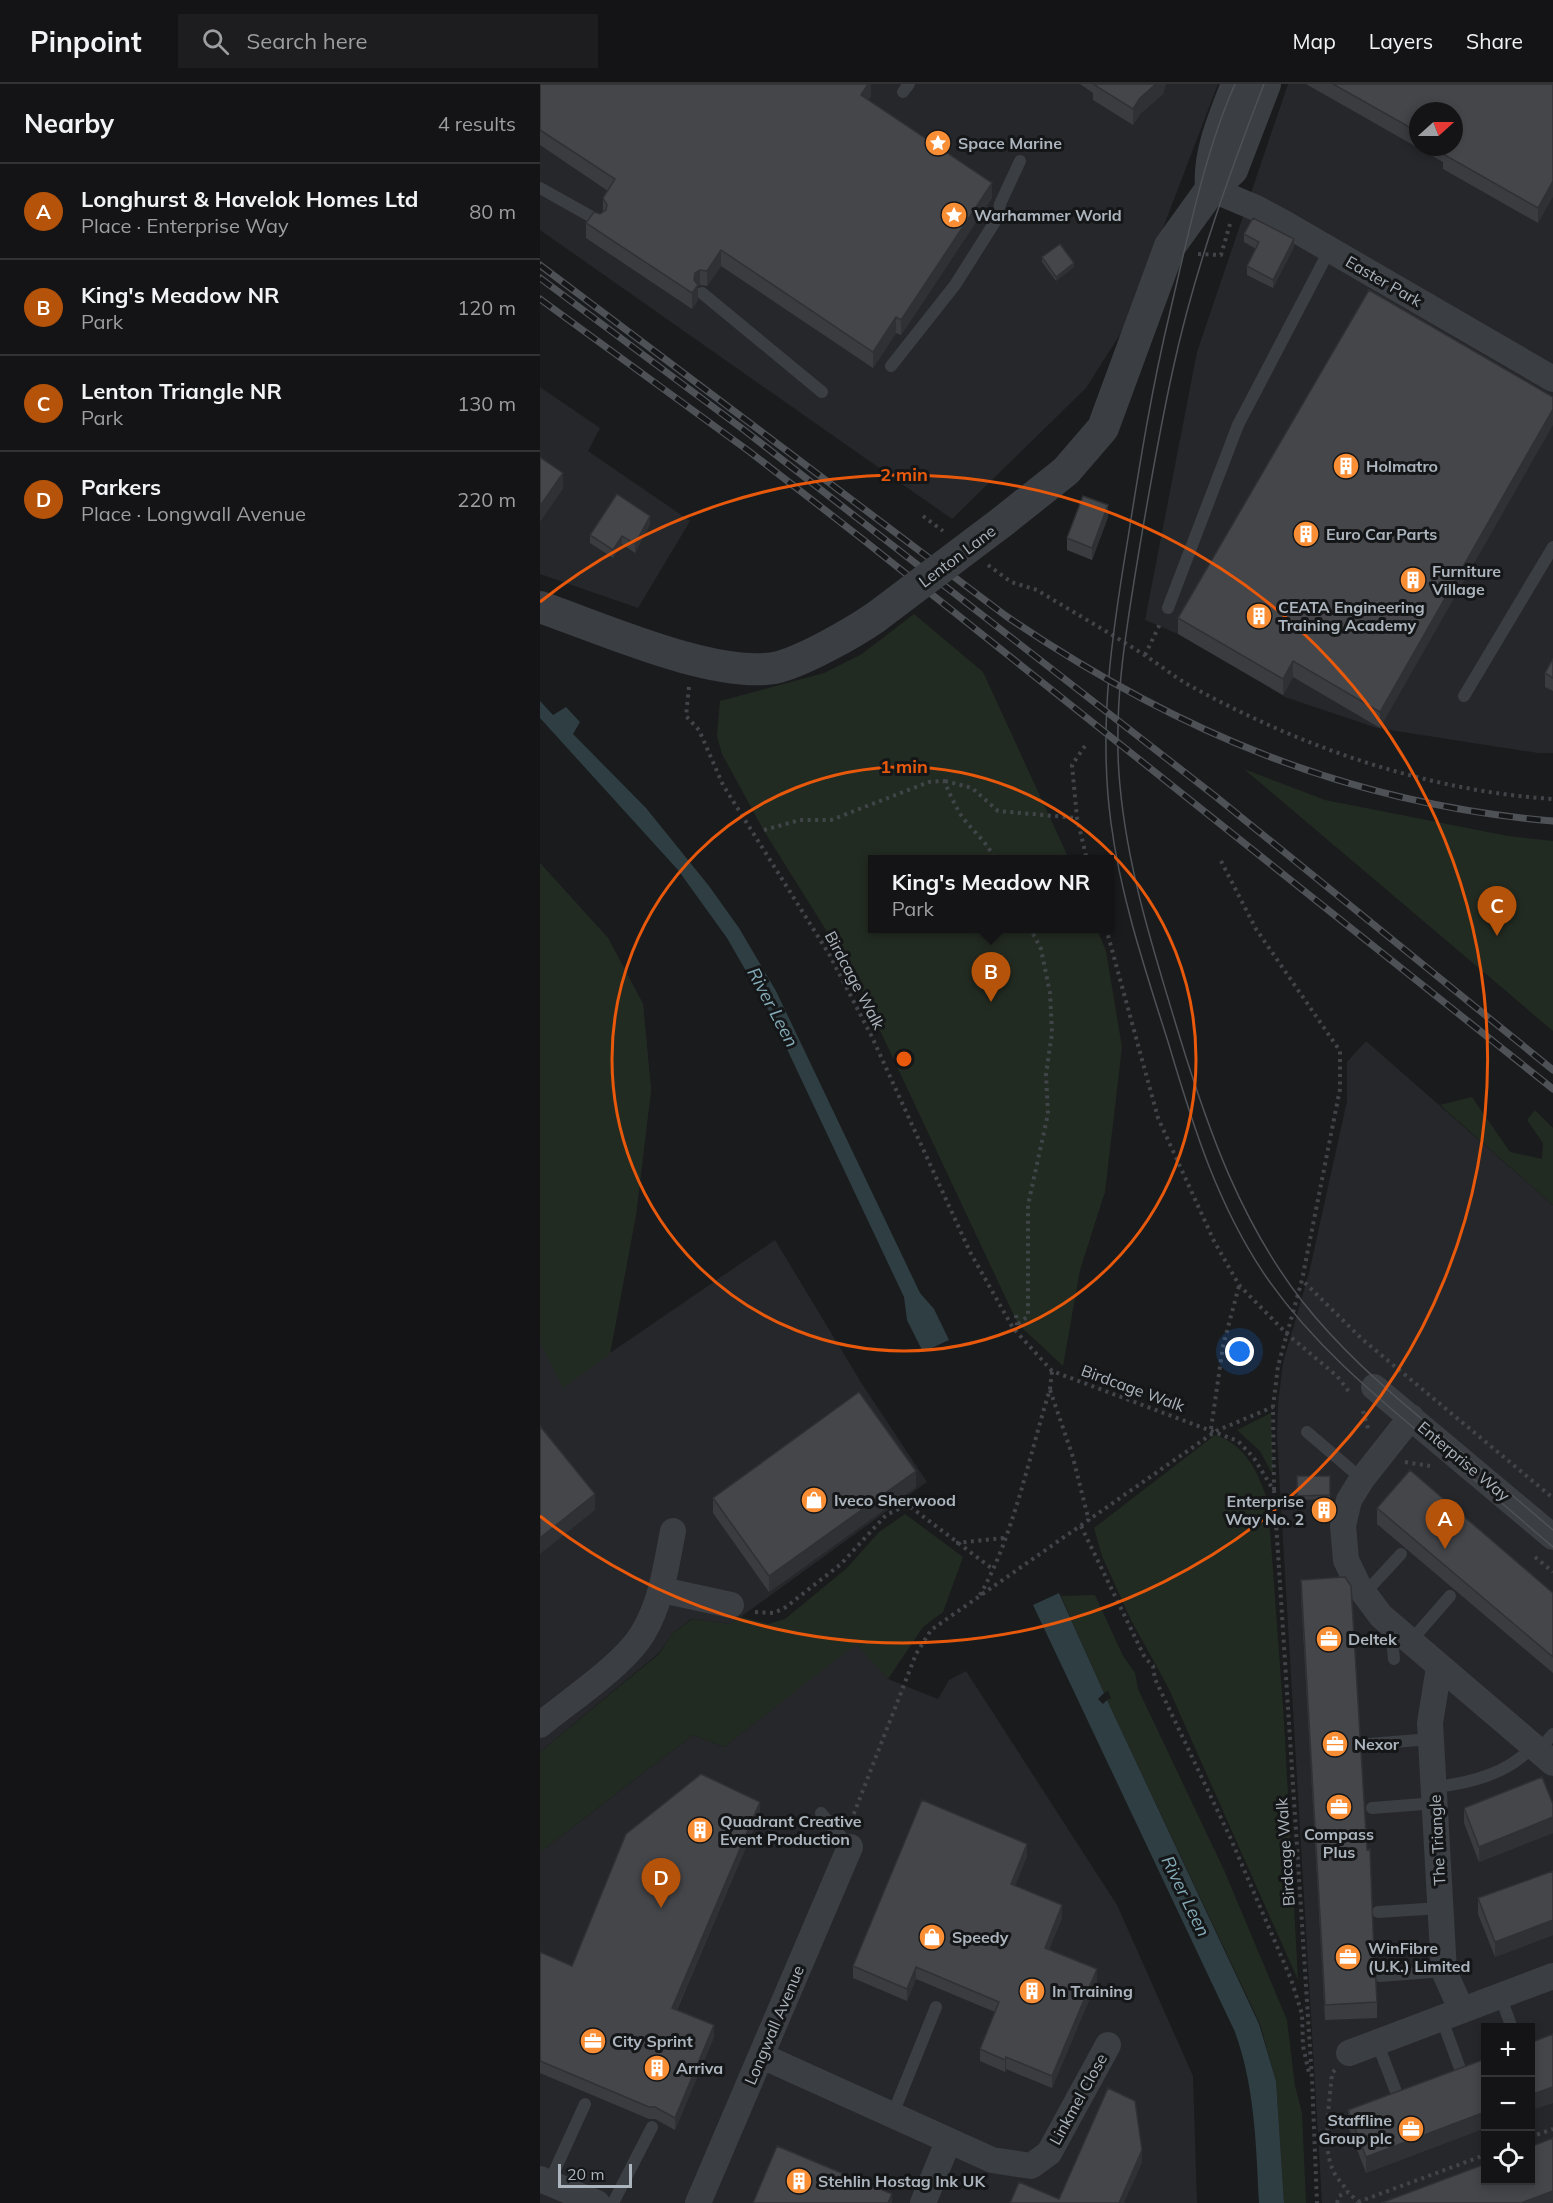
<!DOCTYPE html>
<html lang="en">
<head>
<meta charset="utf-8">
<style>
	body { margin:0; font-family:Mulish,sans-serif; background:#1d1d1f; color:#f1f3f6 }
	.controls { position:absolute; right:18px; bottom:18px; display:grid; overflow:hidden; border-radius:0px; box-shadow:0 3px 9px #0003 }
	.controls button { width:54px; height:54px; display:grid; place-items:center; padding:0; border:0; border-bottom:2px solid #333335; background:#141416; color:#f1f3f6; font:30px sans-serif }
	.compass { position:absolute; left:869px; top:18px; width:54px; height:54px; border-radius:50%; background:#141416; box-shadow:0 3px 9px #0003; rotate:69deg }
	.scale { position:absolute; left:18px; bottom:15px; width:74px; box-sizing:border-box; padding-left:6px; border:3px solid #acb5bd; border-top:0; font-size:16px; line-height:21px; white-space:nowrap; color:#acb5bd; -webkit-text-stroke:4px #151618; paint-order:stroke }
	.you { position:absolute; left:700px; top:1268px; width:21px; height:21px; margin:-15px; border:4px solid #fff; border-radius:50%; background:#1a73e8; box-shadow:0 0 0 9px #1a73e833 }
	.badge { display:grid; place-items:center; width:39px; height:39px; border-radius:50%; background:#b45309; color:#fff; font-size:20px; font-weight:700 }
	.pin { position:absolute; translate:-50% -50px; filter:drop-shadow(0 2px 3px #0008) }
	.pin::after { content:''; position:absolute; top:32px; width:21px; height:18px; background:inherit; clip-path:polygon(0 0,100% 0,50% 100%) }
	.popup { position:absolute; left:328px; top:771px; width:246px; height:78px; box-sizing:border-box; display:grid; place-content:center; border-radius:0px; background:#141416; filter:drop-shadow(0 2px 4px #0005); font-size:20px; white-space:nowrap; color:#9d9ea1 }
	.popup b { font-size:22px; color:#f1f3f6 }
	.popup::after { content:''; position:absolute; left:50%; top:100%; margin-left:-12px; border:12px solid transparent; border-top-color:#141416 }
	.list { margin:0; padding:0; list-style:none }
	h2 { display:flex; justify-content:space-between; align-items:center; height:78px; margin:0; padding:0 24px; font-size:26px }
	h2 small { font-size:20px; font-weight:400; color:#9d9ea1 }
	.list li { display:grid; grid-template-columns:39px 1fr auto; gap:18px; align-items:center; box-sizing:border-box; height:96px; padding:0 24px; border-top:2px solid #333335 }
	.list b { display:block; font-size:22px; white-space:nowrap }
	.list p { margin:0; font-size:20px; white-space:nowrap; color:#9d9ea1 }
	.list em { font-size:20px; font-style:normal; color:#9d9ea1 }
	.icon { flex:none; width:33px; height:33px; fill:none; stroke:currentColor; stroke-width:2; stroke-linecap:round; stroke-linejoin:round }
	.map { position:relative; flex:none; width:1013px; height:2119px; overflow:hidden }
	header { display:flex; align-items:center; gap:36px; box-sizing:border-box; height:84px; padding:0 30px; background:#141416; border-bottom:2px solid #333335 }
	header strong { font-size:28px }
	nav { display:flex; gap:33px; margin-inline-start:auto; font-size:21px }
	.search { width:420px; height:54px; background:#1d1d1f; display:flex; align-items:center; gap:15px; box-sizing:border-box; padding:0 21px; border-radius:0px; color:#9d9ea1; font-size:22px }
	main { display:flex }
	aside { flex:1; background:#141416 }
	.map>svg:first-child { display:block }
</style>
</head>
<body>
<header>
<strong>Pinpoint</strong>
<div class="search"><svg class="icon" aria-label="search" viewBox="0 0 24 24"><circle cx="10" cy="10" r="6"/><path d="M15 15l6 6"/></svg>Search here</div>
<nav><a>Map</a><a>Layers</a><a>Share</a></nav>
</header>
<main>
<aside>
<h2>Nearby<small>4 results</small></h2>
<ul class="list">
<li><span class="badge">A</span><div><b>Longhurst &amp; Havelok Homes Ltd</b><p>Place · Enterprise Way</p></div><em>80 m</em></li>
<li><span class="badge">B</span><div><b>King's Meadow NR</b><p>Park</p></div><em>120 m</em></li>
<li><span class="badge">C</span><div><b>Lenton Triangle NR</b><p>Park</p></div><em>130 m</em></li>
<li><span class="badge">D</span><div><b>Parkers</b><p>Place · Longwall Avenue</p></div><em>220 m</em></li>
</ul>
</aside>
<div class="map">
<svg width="1013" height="2119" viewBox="0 0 1013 2119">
	<rect width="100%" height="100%" fill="#1a1b1d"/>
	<path fill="#26272a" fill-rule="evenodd" d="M0,0H678L586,241L546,304L412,435L0,146Z
		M748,0H1013V669H998L837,644L745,613L638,550L605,536L657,268ZM878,27H914V63H878Z
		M0,303L60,344L48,367L150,437L98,524L0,490Z
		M0,779L68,854L103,920L111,1006L96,1131L70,1269L235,1156L322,1300L387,1398L191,1540L151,1535L132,1550L120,1568L0,1668Z
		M826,957L1013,1121V2119H782L737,1354L738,1320L743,1279L769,1189L807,1017V978ZM945,1944H990V2096H945Z
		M316,1559L348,1595L398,1615L409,1596L426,1587L577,1821L653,1992L657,2119H0V1768L153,1651L184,1663Z"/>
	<path fill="#222b22" d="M374,530L443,588L529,775L332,776V844L557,845L566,867L582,963L565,1108L540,1186L523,1282L478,1240L313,889L224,747L182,670L177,652L180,617L284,589L322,570Z
		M704,685L785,716L968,752L1013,757V947Z
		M0,779L68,854L103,920L111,1006L96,1131L70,1270L23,1304L0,1258Z
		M932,1013L970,1068L1002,1075L1003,1059L987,1036L995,1026L1013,1044V1121L900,1021Z
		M731,1329L733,1391L720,1367L697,1346Z
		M675,1351C706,1361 718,1388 728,1418L744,1637L758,1896L628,1603L591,1536L562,1472L554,1444Z
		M365,1430L423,1473L403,1528L383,1543L348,1595L316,1560L184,1663L153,1651L0,1768V1668L120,1569L132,1550L152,1535L190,1540L201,1533L228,1540L245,1535L307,1484L339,1448Z
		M555,1511L583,1572L595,1589L598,1605L684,1786L747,1936L755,2002L762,2029L766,2119H744L736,1997L720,1940L567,1616L571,1614L568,1607L564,1609L521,1512Z"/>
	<path fill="#2f3e42" d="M0,617L13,631L26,623L40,638L33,650L106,724L169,802L199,844L236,907L380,1209L394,1225L409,1256L383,1268L367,1236L364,1213L229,927L187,854L138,786L0,634Z
		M519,1509L564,1609L558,1615L563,1620L567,1616L719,1940L736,1997L744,2119H719C716,2060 715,2004 695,1948L493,1521Z"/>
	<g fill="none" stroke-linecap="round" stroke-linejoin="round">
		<path stroke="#414549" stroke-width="4" stroke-dasharray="3 4.5" stroke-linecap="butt" d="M658,170L681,171L690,140
			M383,432L403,447
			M448,481L471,498L497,506C533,528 570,549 606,572C620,581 633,592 647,600C758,662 886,707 1013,715
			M605,571L620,540
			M149,603L146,632L159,646L183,701L289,870L332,953L430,1168L473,1244L512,1287L698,1357L714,1374L734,1407L772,1995L777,2119
			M545,662L532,681L537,734L547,776
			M405,697L432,704L458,727L537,734
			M224,746L260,736H291L389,698L404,697C409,708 414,720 421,731C430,745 451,761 454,776
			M681,777L716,845L800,967V1005L762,1196
			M566,844L618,1034L674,1157L699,1201L747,1250L797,1292L810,1309
			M476,1231L477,1241
			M478,1240L488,1232V1121L508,1030L506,990L512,949L510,909L501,865L490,844
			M510,1306L532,1370L549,1437
			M823,1327L829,1348
			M671,1345L683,1262L699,1202
			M865,1378L890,1382
			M734,1406L733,1323L738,1282L762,1196L822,1255L1013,1414
			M541,1442L605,1574L613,1582L615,1595L690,1753L751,1895L762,1930L763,1962L769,1989
			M416,1459L464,1454
			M995,1473L1013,1488
			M440,1511C473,1454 490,1369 510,1305L512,1287
			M215,1528L234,1529L246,1523L301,1480L346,1431L365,1422L372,1424L454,1486
			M311,1737L376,1570L391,1546L676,1347L733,1323
			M795,1986L792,1989C790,2016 782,2060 792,2084C795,2093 803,2100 808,2108
			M990,2053L1013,2045
			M818,2118L945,2071
			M797,2119L799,2112L808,2108L818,2118"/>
		<path stroke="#3b3e42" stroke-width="12" d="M363,8L369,0
			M0,104L59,137
			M162,209L282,308
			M351,282L415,201L458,133L460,120L480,77
			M628,524L698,341L790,165
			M924,612L1013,463
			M767,1348L822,1395
			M824,1510L861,1470
			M854,1543L852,1556L854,1575
			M870,1558L910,1512
			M829,1660L891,1655
			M998,1667L1013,1650
			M895,1703C930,1699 968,1690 993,1662
			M832,1724L896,1719
			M281,1729L310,1763
			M838,1828L900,1824
			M840,1892L904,1887
			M960,1911L972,1944
			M901,1933L922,1990
			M837,1958L858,2013
			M352,2032L396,1923
			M9,2099L45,2020
			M73,2119L112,2043"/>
		<path stroke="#3b3e42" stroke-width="26" d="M671,105L716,124L744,139L1013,295
			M834,1303L1013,1453
			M871,1333L822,1395L809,1416L803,1442L806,1476L818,1501L841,1532L1013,1679
			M122,1506L191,1521
			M899,1583L890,1639L904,1887L921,1925
			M0,1641C30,1616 84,1581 103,1549C122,1517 126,1482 133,1447
			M809,1969L1013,1892
			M222,1972L452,2076L491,2082L509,2069L568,1961
			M0,2095L57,2119
			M158,2119L310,1763
			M383,2119L408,2058"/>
		<path stroke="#3b3e42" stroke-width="32" d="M671,105C668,69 684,34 697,0
			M462,438L526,387L563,344L630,162L671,105L692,86L725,0
			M0,523C61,544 172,594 234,584C260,579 313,549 336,533"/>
		<path stroke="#4e5257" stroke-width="1.5" d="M695,0C665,67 647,156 630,228C612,303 600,378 588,454C572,549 558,643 571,739C581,815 606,888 629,961C653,1042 678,1123 727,1194C775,1263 838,1314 901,1367C938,1399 976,1431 1013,1463
			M724,0C688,93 654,188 633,285C620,344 610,402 600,461C587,540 572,621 580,702C588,789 615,871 640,954C669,1048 701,1138 762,1217C799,1264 843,1303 889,1341C931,1376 972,1411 1013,1446"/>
		<defs>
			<path id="rail" d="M0,181L466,532C635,647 808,720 1013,737
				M0,194L204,346L675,712L1013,986
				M0,215L210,368L321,454L1013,1005"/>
		</defs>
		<use href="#rail" stroke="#4e5257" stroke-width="7"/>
		<use href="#rail" stroke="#151618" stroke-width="4.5" stroke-dasharray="14" stroke-linecap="butt"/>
		<path stroke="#3b3e42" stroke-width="32" d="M336,533L462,438"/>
	</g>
	<path fill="#3a3c40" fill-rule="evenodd" d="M0,0H331V12L328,16L452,114L361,251L356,249L333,284L181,182L167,202L160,201L158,203V216L152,225L46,154V139L63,128V114L68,107L0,61Z
		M540,0H626L623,10L600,30L593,41L553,16V9Z
		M766,0H1013L998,139L903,85V78ZM878,27L914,63H878Z
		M704,150L754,163L733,204L707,191V182L716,165L704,158Z
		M502,173L534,183L516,197L502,178Z
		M1013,313L840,644L753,593L743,611L638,550V534Z
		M568,433L552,476L527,466V454Z
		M110,440L95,469L82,460L73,474L50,459V451Z
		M1013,575V607L1005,603V589Z
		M757,1392H790V1415L757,1416Z
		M376,1403L229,1508L173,1429V1414Z
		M837,1424L1013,1509V1589L837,1440Z
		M761,1496L834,1881L837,1918V1934L785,1936L761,1512Z
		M1013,1720V1749L939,1778L924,1739V1724Z
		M220,1730L137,1926L174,1953L135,2046L115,2035H109L0,1989V1868L32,1882Z
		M487,1772L475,1802L522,1834L509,1865L557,1897L512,2004L466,1985L465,1988L440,1977V1965L455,1928L376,1895L367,1917L313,1894V1882Z
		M1013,1787V1851L955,1873L938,1830V1814Z
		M945,1975V2044L826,2089L808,2042V2026Z"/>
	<path fill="#303134" d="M328,0H331V12L321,27V11Z
		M616,0H626L623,10L600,30L593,41V25L600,14Z
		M1013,97V113L998,139V124Z
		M452,99V114L361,251V236Z
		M754,155V163L733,204V196Z
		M181,166V182L167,202V187Z
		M534,179V183L516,197V193Z
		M160,186V201L158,203V216L152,225V209L155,189Z
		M356,233V249L333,284V268Z
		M1013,325V341L840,644V628Z
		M23,389V405L0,438V422Z
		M568,421V433L552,476V464Z
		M110,432V440L95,469V460Z
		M82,452V460L73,474V466Z
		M753,577V593L743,611V595Z
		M376,1387V1403L229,1508V1492Z
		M55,1410V1426L0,1470V1454Z
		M220,1718V1730L132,1936V1924Z
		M1013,1733V1749L939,1778V1763Z
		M487,1760V1772L471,1812V1800Z
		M522,1821V1834L505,1876V1864Z
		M1013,1836V1851L955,1873V1858Z
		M376,1883V1895L367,1917V1905Z
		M557,1885V1897L512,2004V1992Z
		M174,1941V1953L135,2046V2034Z
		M466,1973V1985L465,1988V1976Z
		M1013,2003V2019L990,2027V2011Z
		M945,2028V2044L826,2089V2073Z
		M602,2066V2079L584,2119H579Z
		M1013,2107V2119H981Z
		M352,2110V2119H348Z"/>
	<path fill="#44464a" stroke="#303134" stroke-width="1.5" d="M0,0H328L321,11L452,99L361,236L356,233L333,268L181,166L167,187L160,186L155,189L154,196L158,201L152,209L46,139L54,128L60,130L66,126L67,121L63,114L75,95L0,46Z
		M553,0H616L600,14L593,25Z
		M793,0H1013V97L998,124L903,70L906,64L903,63H914V27H878V48Z
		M713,134L754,155L733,196L707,182L719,158L704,150Z
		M520,160L534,179L516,193L502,173Z
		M829,206L1013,313V325L840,628L753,577L743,595L638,534Z
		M0,373L23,389L0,422Z
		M77,410L110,432L95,460L82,452L73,466L50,451Z
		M543,412L568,421L552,464L527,454Z
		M1013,575V594L1005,589Z
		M319,1308L376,1387L229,1492L173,1414Z
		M0,1342L55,1410L0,1454Z
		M870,1386L1013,1509V1573L837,1424Z
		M757,1392H790V1411L757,1412Z
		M805,1493L811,1502L827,1766L830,1765L834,1871L832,1876L835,1883L837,1918L785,1921L761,1496Z
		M161,1690L220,1718L132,1924L174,1941L135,2034L115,2023H109L0,1977V1868L32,1882L86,1750Z
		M1002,1693L1013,1720V1733L939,1763L924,1724Z
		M382,1716L487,1760L471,1800L522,1821L505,1864L557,1885L512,1992L466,1973L465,1976L440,1965L459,1918L376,1883L367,1905L313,1882Z
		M1013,1787V1836L955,1858L938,1814Z
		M1013,1950V2003L990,2011V1959Z
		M945,1975V2028L826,2073L808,2026Z
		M568,2004L595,2017L602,2066L579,2119H470L479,2098L519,2115Z
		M1013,2054V2107L981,2119H841L945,2080V2097H990V2063Z
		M237,2062L352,2110L348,2119H213Z"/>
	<g fill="none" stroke="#e8590c" stroke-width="3">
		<circle cx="364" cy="975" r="292"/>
		<path d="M0 518A584 584 0 1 1 0 1432"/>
	</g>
	<defs>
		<symbol id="sight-disc" viewBox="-11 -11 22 22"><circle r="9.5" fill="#fa8e35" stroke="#151618"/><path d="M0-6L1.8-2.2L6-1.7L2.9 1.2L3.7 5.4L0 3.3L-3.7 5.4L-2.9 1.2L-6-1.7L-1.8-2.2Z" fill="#fff"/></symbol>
		<symbol id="building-disc" viewBox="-11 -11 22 22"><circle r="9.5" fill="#fa8e35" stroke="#151618"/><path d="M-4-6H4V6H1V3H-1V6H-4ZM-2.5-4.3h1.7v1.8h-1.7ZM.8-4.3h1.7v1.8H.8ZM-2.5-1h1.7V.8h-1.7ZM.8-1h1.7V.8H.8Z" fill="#fff"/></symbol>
		<symbol id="shop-disc" viewBox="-11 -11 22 22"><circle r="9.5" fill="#fa8e35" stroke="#151618"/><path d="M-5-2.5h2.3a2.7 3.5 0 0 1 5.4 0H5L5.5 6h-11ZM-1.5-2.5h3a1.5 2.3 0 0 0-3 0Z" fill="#fff"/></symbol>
		<symbol id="office-disc" viewBox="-11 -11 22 22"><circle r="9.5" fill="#fa8e35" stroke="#151618"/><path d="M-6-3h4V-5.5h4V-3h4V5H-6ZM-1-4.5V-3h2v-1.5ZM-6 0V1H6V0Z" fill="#fff"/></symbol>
	</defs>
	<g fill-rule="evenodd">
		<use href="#sight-disc" x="383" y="44" width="30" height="30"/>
		<use href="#sight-disc" x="399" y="116" width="30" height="30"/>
		<use href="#building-disc" x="791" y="367" width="30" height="30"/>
		<use href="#building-disc" x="751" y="435" width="30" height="30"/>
		<use href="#building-disc" x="858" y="481" width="30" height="30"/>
		<use href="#building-disc" x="704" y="517" width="30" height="30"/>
		<use href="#shop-disc" x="259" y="1401" width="30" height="30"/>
		<use href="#building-disc" x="769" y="1411" width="30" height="30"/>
		<use href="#office-disc" x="774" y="1540" width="30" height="30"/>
		<use href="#office-disc" x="780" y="1645" width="30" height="30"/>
		<use href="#office-disc" x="784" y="1708" width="30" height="30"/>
		<use href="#building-disc" x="145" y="1731" width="30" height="30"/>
		<use href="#shop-disc" x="377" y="1838" width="30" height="30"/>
		<use href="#office-disc" x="793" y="1858" width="30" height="30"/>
		<use href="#building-disc" x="477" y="1892" width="30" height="30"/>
		<use href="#office-disc" x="38" y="1942" width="30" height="30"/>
		<use href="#building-disc" x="102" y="1969" width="30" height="30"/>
		<use href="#office-disc" x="856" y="2030" width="30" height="30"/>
		<use href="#building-disc" x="244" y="2082" width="30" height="30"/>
	</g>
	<g text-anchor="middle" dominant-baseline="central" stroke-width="6" stroke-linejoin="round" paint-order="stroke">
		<g font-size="16" font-weight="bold" fill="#acb5bd" stroke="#151618" text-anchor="start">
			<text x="418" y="59">Space Marine</text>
			<text x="434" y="131">Warhammer World</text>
			<text x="826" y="382">Holmatro</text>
			<text x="786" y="450">Euro Car Parts</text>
			<text x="892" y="487">Furniture<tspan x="892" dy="18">Village</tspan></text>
			<text x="738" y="523">CEATA Engineering<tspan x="738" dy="18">Training Academy</tspan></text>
			<text x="294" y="1416">Iveco Sherwood</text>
			<text x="764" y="1417" text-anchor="end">Enterprise<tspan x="764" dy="18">Way No. 2</tspan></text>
			<text x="808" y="1555">Deltek</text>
			<text x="814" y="1660">Nexor</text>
			<text x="180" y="1737">Quadrant Creative<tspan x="180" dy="18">Event Production</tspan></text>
			<text x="799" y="1750" text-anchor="middle">Compass<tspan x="799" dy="18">Plus</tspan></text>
			<text x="412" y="1853">Speedy</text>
			<text x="828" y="1864">WinFibre<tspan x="828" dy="18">(U.K.) Limited</tspan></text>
			<text x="512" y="1907">In Training</text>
			<text x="72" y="1957">City Sprint</text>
			<text x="136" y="1984">Arriva</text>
			<text x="852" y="2036" text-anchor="end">Staffline<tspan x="852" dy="18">Group plc</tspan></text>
			<text x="278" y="2097">Stehlin Hostag Ink UK</text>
		</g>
		<g font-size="16" fill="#acb5bd" stroke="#151618">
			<text transform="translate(844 197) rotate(30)">Easter Park</text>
			<text transform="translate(417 472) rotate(-37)">Lenton Lane</text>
			<text transform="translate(315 896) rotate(62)">Birdcage Walk</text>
			<text transform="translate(593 1304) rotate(20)">Birdcage Walk</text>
			<text transform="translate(924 1377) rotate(40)">Enterprise Way</text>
			<text transform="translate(897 1756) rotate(-93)">The Triangle</text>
			<text transform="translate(745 1768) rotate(-94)">Birdcage Walk</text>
			<text transform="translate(234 1941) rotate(-67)">Longwall Avenue</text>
			<text transform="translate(538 2015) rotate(-61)">Linkmel Close</text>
		</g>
		<g font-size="18" font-style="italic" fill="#83abb8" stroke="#151618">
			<text transform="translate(233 923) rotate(62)">River Leen</text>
			<text transform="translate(646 1812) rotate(64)">River Leen</text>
		</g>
	</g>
	<circle cx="364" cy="975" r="9" fill="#e8590c" stroke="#151618" stroke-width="3"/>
	<g font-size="18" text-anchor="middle" font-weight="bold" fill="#e8590c" stroke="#151618" stroke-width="6" stroke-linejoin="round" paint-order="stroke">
		<text x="364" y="397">2 min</text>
		<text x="364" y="689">1 min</text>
	</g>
</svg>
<div class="controls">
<button>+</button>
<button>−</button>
<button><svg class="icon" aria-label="locate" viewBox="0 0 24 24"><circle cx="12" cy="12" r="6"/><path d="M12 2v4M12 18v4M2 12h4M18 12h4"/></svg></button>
</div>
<svg class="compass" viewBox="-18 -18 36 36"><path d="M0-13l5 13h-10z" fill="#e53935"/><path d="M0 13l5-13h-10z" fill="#9d9ea1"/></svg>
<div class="scale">20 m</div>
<div class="you"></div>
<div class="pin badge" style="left:905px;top:1465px">A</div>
<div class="pin badge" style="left:451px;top:918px">B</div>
<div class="popup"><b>King's Meadow NR</b>Park</div>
<div class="pin badge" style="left:957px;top:852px">C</div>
<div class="pin badge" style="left:121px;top:1824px">D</div>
</div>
</main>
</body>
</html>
